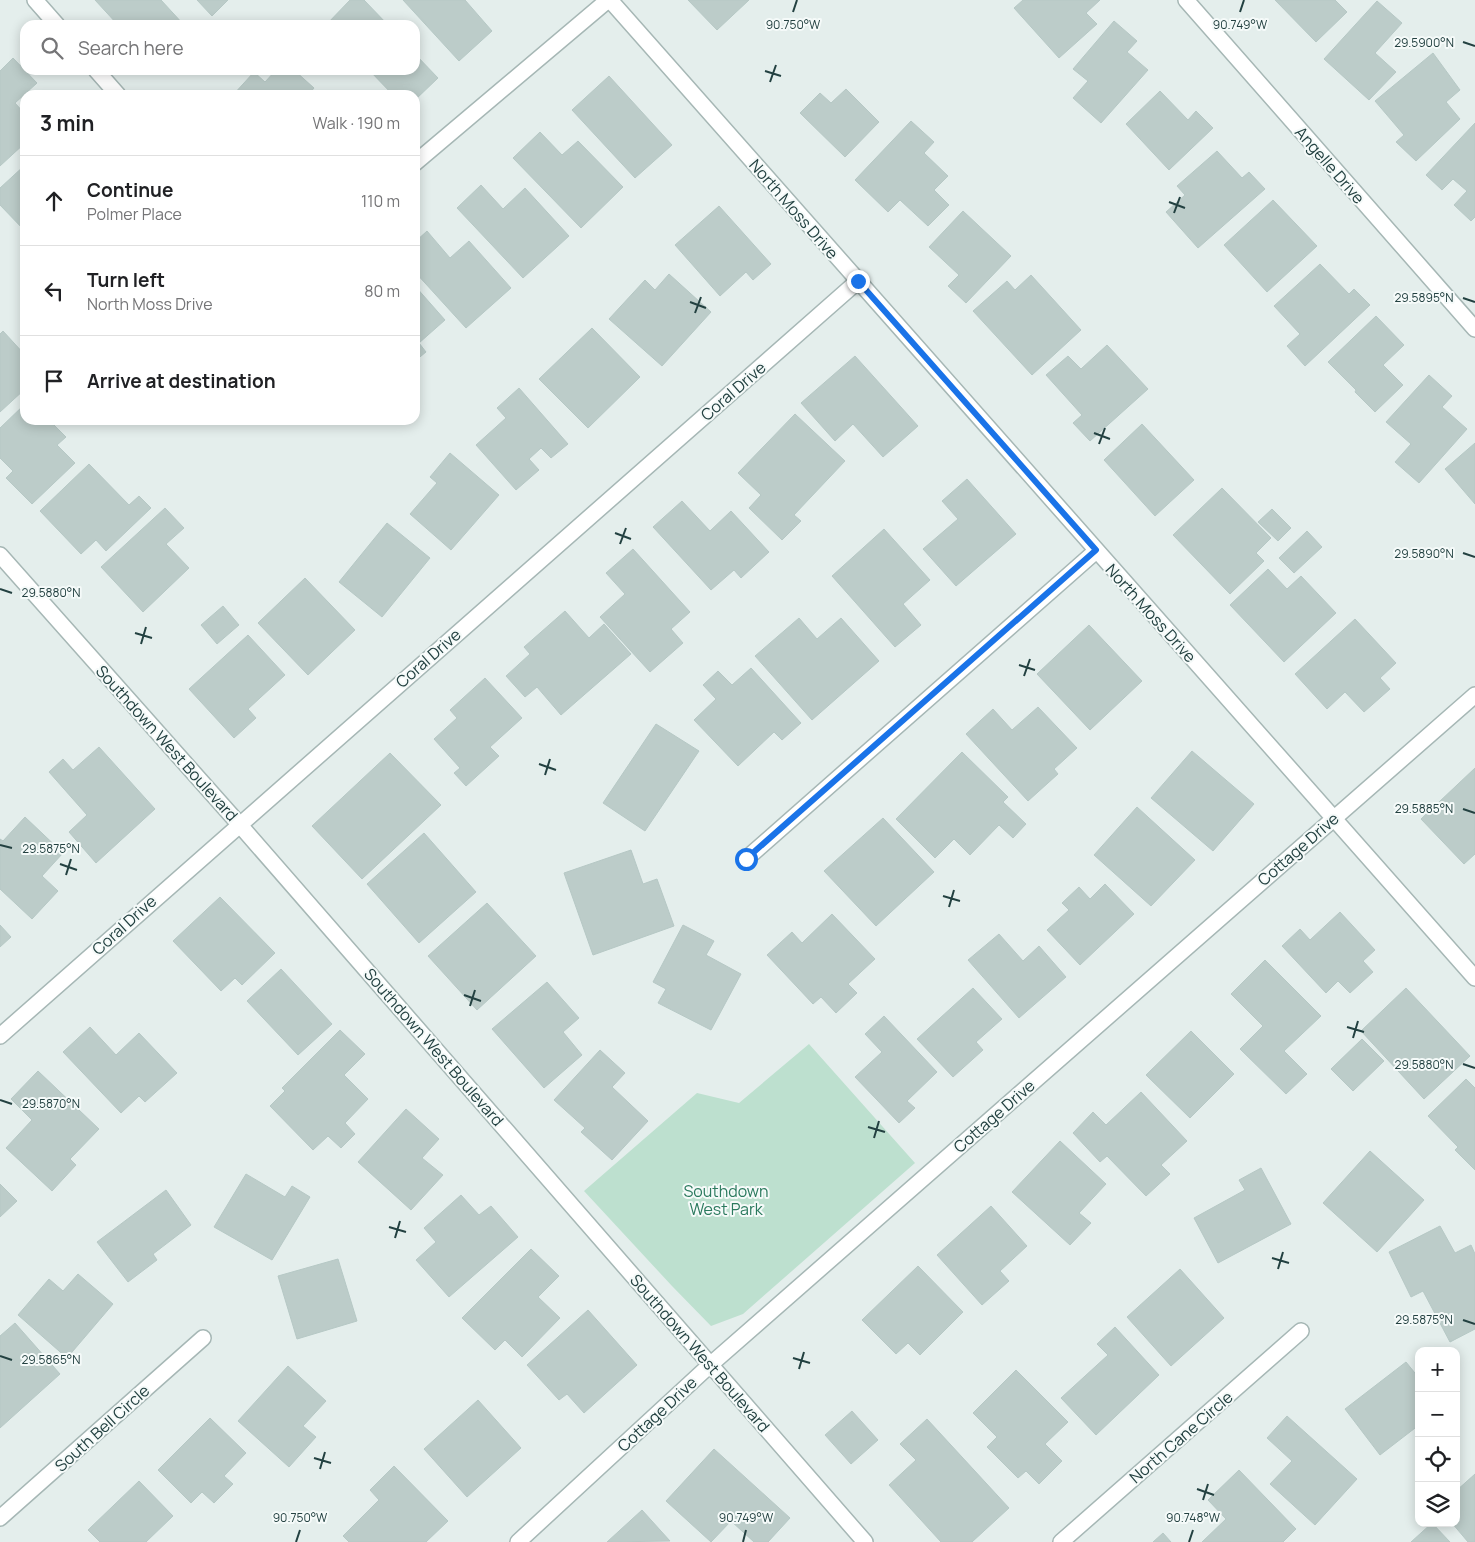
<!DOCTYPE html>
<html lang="en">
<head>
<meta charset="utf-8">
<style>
	body { margin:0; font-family:Manrope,sans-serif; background:#f2f2f2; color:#202124 }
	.controls { position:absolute; right:15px; bottom:15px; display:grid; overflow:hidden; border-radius:10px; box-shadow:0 2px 12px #0003 }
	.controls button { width:45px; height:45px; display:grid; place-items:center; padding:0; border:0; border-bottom:1px solid #e0e0e0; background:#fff; color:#202124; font:25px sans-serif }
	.stop { position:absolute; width:15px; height:15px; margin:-11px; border:4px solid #1a73e8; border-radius:50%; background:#fff }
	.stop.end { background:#1a73e8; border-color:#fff; box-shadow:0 1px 5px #0008 }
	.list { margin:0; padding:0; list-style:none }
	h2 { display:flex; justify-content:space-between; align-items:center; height:65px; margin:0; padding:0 20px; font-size:21px }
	h2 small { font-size:16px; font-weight:400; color:#757577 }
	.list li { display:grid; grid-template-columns:32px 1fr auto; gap:15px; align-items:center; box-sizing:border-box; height:90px; padding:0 20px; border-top:1px solid #e0e0e0 }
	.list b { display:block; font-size:19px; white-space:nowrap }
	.list p { margin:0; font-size:16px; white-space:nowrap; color:#757577 }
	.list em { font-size:16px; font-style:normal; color:#757577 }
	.icon { flex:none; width:28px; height:28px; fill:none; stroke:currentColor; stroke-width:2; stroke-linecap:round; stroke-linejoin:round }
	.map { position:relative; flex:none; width:1475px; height:1542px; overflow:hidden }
	.search { position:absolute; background:#fff; box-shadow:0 2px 12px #0003; left:20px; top:20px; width:400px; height:55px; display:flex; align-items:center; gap:12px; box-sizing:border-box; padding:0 18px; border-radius:15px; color:#757577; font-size:19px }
	.panel { position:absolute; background:#fff; box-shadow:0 2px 12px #0003; left:20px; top:90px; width:400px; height:335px; border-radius:15px }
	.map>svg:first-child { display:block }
</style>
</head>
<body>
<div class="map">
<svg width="1475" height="1542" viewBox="0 0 1475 1542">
	<rect width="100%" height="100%" fill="#e4eeec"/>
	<path fill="#bde0cf" d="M809,1044L915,1163L743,1314L711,1326L672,1286L584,1191L697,1093L739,1103Z"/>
	<path fill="#bcccc9" stroke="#b6c8c5" d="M95,0H161L184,25H118Z
		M197,0H228L212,16Z
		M350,0H364L388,25H326Z
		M403,0H465L492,31L459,61Z
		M688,0H749L717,30Z
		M1023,0H1100L1086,13L1097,24L1059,58L1014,8Z
		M1275,0H1335L1347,12L1316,42Z
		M1377,1L1402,23L1375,53L1396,72L1369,100L1324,59Z
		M1114,21L1137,41L1127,52L1148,70L1101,123L1073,98L1088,81L1073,69Z
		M1433,53L1460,90L1446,102L1460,119L1416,161L1396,142L1404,135L1375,101Z
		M415,54L438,78L415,100V95H393L369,70H415Z
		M13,58L37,83L15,103L25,114V143L0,166V71Z
		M276,70H294L314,88L308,95H233L254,72L265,82Z
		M609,76L672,145L635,178L572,110Z
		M846,89L879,122L845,157L800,113L820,93L831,103Z
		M1160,91L1188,120L1196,111L1213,128L1169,170L1126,124Z
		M911,121L934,142L924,153L948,176L934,190L949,205L928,226L900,200L888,212L855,180Z
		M1475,123V217L1471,221L1454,205L1467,191L1453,179L1442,190L1426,175Z
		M540,132L562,155L578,141L623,187L581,228L513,158Z
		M1217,151L1242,178L1249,172L1265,189L1198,248L1166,212L1185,195L1177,186Z
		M25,165V231L0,205V188Z
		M481,185L503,209L525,188L569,236L523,278L457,208Z
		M1273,200L1317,246L1267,292L1224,245Z
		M719,206L771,264L753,280L746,272L720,296L675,245Z
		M963,211L1011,256L966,303L948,286L959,275L929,247Z
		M427,231L450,258L469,241L511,288L466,328L415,272V242Z
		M1320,264L1349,294L1354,289L1370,305L1305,366L1287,346L1300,334L1274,306Z
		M669,274L711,312L662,366L609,319L645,280L655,290Z
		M1031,275L1081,330L1032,375L973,311L1007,281L1015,290Z
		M415,286L445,320L419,343L426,352L415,361Z
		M1376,316L1404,345L1383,365L1403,385L1375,412L1355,392L1356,390L1328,362Z
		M592,328L640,377L588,428L539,379Z
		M3,331L25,355V389L0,412V334Z
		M1107,345L1148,389L1090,441L1073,423L1082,415L1046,375L1068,356L1081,369Z
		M855,356L918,426L883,457L853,424L835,441L801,403Z
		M1429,375L1452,396L1442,407L1467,429L1419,483L1395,462L1411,444L1386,422Z
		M519,388L568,444L551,458L541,448L529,459L539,470L516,490L476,445L506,418L497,408Z
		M25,404V420H49L66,437L57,445L75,463L32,504L6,478L13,471L0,458V428Z
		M795,414L845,461L794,515L801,521L782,540L749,508L761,495L738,473Z
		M1142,424L1194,480L1155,516L1104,460Z
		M1475,443V504L1445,469Z
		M450,453L499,495L451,550L410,514L437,483L430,477Z
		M89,464L129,505L139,496L151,508L106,551L96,540L81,554L40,511Z
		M967,479L1016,534L956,586L923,549L958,519L942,501Z
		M1222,488L1271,538L1256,553L1264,561L1230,594L1173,535Z
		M682,501L710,531L731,511L769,552L741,578L734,570L711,590L653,527Z
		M165,508L184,528L166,544L189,568L143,612L101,567Z
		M1272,509L1291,528L1278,541L1258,522Z
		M387,523L430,558L382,617L339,582Z
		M884,529L930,580L903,604L921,625L895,647L832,576Z
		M1307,531L1322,547L1294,573L1279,558Z
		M633,549L690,612L671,629L683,643L650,672L600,617L625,594L606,573Z
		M1268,569L1287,589L1301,576L1336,613L1284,662L1230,605Z
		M305,578L355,630L308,675L258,623Z
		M223,606L239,625L217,644L201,625Z
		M565,611L589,638L604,624L631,654L561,715L537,687L525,697L506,676L530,654L524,647Z
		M799,618L817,639L841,618L879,661L812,720L755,656Z
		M1355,619L1396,663L1380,678L1390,689L1364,712L1345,692L1327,709L1295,674Z
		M1089,625L1142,681L1090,730L1037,674Z
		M248,635L285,675L248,709L256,718L234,738L189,689Z
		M751,668L801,723L782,740L774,732L738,766L694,720L716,699L703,685L718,671L732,685Z
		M485,678L522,718L490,747L499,756L466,786L454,773L460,768L434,739L457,718L450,710Z
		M1038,707L1077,748L1054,769L1058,774L1028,801L966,734L993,709L1012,730Z
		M656,724L699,751L645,831L603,803Z
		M99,747L155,809L96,863L69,832L87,815L49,772L63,759L73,770Z
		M1192,751L1254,804L1213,851L1151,798Z
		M962,752L1008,797L1003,802L1026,824L1013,838L999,825L970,855L954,839L935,858L896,819Z
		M390,753L441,805L362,879L312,826Z
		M1475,768V854L1464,864L1421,819Z
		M1137,807L1195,860L1151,906L1094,855Z
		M25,817L63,853L42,876L58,891L32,919L0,889V839L3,841Z
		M883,818L934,872L876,926L824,871Z
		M424,833L476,892L419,943L367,884Z
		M631,850L643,884L657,879L674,926L593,955L564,873Z
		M1105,884L1134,914L1080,965L1047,930L1069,910L1062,903L1079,887L1090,899Z
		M220,897L275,953L242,985L235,978L221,991L173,941Z
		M487,903L536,956L477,1010L428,956Z
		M1340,912L1375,950L1363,961L1373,972L1350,993L1338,981L1326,993L1282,946L1300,929L1310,940Z
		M832,914L875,959L848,984L857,993L836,1013L821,997L813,1004L767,955L792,932L802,943Z
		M0,925L11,937L0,947Z
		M683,925L714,941L706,955L741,974L711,1030L658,1003L666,989L653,982Z
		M999,934L1023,961L1039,946L1066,977L1019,1018L968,960Z
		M1265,960L1321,1016L1284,1051L1307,1074L1286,1094L1240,1049L1263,1026L1231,994Z
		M281,969L332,1024L298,1055L247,1001Z
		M547,982L579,1018L563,1032L582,1055L544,1088L492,1029Z
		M973,988L1002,1019L976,1042L983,1050L953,1077L917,1039Z
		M1406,988L1470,1056L1424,1099L1361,1031Z
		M884,1016L937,1072L907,1101L915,1108L899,1123L855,1077L882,1052L865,1034Z
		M90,1027L116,1055L139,1033L177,1073L145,1102L139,1096L121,1113L63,1052Z
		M340,1030L365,1054L344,1075L368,1099L345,1123L355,1134L341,1148L328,1136L313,1150L270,1106L285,1091L282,1088Z
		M1191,1031L1234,1074L1190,1118L1146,1075Z
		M1362,1039L1384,1061L1353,1091L1331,1069Z
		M600,1050L625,1073L612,1087L648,1121L612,1160L581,1132L585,1128L554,1100Z
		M38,1071L99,1129L70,1159L76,1165L52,1191L6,1148L32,1120L11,1099Z
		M1466,1079L1475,1088V1170L1455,1150L1458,1147L1428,1116Z
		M1141,1092L1187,1141L1161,1165L1170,1174L1146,1196L1107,1156L1100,1162L1073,1133L1093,1112L1106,1125Z
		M406,1109L439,1139L422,1158L443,1175L411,1210L358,1162Z
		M1060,1141L1106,1184L1079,1213L1091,1223L1070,1245L1012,1192Z
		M1370,1151L1424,1200L1377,1252L1323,1203Z
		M1261,1168L1291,1224L1218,1263L1194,1218L1245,1190L1239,1180Z
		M246,1174L285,1197L292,1186L310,1197L272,1260L214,1227Z
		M0,1184L17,1201L0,1217Z
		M166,1190L191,1225L153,1254L157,1260L128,1282L97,1242Z
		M461,1195L479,1215L491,1206L518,1237L449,1297L416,1260L436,1242L424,1228Z
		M991,1206L1027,1246L1000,1271L1009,1281L982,1305L937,1255Z
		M1440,1226L1455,1253L1471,1245L1475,1254V1329L1450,1342L1423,1291L1411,1297L1389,1252Z
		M531,1249L559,1276L538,1297L560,1318L522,1357L505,1340L495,1350L462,1318Z
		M338,1259L357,1321L297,1339L278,1276Z
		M918,1266L963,1312L920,1355L908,1343L896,1354L862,1320Z
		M1180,1269L1224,1318L1171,1366L1127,1317Z
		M78,1274L113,1304L67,1358L18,1315L49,1279L63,1291Z
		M588,1310L637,1365L584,1413L567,1394L559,1400L527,1365Z
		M15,1323L60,1374L0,1428V1336Z
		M1115,1327L1159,1375L1096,1435L1061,1398L1108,1355L1097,1344Z
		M1406,1362L1419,1378V1425L1380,1455L1345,1409Z
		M288,1366L326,1401L303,1426L316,1437L289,1467L238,1421Z
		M1016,1370L1068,1422L1045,1444L1062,1461L1039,1484L1026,1471L1018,1478L987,1447L997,1437L973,1413Z
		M478,1400L521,1448L467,1497L424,1449Z
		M852,1411L878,1440L851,1464L825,1435Z
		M1287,1416L1357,1479L1315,1525L1270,1484L1292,1461L1267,1438Z
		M210,1418L246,1453L224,1476L233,1484L214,1503L202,1492L191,1503L158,1470Z
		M927,1419L1009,1508L972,1542H941L889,1485L916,1460L900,1444Z
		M714,1449L790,1518L768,1542H754L731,1521L711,1542L666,1501Z
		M394,1466L448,1521L426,1542H349L343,1536L379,1500L370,1490Z
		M1239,1470L1296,1529L1283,1542H1202L1226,1519L1208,1500Z
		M1475,1474V1542H1468L1452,1523H1456V1491Z
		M139,1481L173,1516L146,1542H100L88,1530Z
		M642,1510L670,1541L607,1542Z
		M1432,1523L1450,1542H1411Z
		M1163,1533L1171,1542H1153Z"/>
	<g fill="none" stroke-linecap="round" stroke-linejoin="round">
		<defs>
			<path id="minor" d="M35,0L57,25
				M610,0L1475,978
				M1186,0L1475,329
				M96,70L118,95
				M415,163L608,0
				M0,555L239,824L865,1542
				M746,859L1096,551
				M0,1036L858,281
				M0,1518L203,1338
				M518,1542L710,1365L1475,695
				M1061,1542L1301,1331"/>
		</defs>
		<use href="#minor" stroke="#a6b7b5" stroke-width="18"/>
		<use href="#minor" stroke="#fff" stroke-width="15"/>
	</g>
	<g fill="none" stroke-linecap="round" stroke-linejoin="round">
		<path stroke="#1a73e8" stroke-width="6" d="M746,859L1096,550L858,281"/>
	</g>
	<path fill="none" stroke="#234141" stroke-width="2" d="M793,12L797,0M1240,12L1244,0M1463,42L1475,46M765,71L781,76M770,82L776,65M1169,202L1185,208M1174,213L1180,197M1463,298L1475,302M690,302L706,308M695,313L701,297M1094,433L1110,439M1099,444L1105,428M615,533L631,539M620,544L626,528M1463,553L1475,557M0,589L12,593M135,633L152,638M141,644L146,627M1019,665L1035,670M1024,676L1030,659M539,764L556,770M545,775L550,759M1463,809L1475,813M0,845L12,848M60,864L77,870M66,875L71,859M943,896L960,901M949,907L954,890M464,995L481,1001M470,1006L475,990M1347,1027L1364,1032M1353,1038L1358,1021M1463,1064L1475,1068M0,1100L12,1104M868,1127L885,1132M874,1138L879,1121M389,1227L406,1232M395,1238L400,1221M1272,1258L1289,1263M1278,1269L1283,1252M1463,1320L1475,1324M0,1356L12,1360M793,1358L810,1363M799,1369L804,1352M314,1458L331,1463M320,1469L325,1452M1197,1489L1214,1495M1203,1500L1208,1484M296,1542L300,1530M743,1542L746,1530M1189,1542L1193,1530"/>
	<g text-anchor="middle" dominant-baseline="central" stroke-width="4" stroke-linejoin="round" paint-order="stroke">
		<g font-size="16" fill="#234141" stroke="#f5faf9">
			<text transform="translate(1330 165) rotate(49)">Angelle Drive</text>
			<text transform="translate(794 209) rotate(49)">North Moss Drive</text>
			<text transform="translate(733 391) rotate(-41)">Coral Drive</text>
			<text transform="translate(1151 613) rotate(48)">North Moss Drive</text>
			<text transform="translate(428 658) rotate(-41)">Coral Drive</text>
			<text transform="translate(167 743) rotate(48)">Southdown West Boulevard</text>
			<text transform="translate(1298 849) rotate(-41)">Cottage Drive</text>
			<text transform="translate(124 925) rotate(-42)">Coral Drive</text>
			<text transform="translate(434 1047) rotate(49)">Southdown West Boulevard</text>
			<text transform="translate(994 1116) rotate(-41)">Cottage Drive</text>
			<text transform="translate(700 1353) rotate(49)">Southdown West Boulevard</text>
			<text transform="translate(657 1414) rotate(-43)">Cottage Drive</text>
			<text transform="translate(102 1428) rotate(-42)">South Bell Circle</text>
			<text transform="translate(1181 1437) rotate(-41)">North Cane Circle</text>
		</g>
		<g font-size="16" fill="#2b7a5e" stroke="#f5faf9">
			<text x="726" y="1191">Southdown<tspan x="726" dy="18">West Park</tspan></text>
		</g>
	</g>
	<g font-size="12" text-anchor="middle" fill="#234141" stroke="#f5faf9" stroke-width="4" stroke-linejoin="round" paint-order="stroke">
		<text x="793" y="29">90.750°W</text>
		<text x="1240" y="29">90.749°W</text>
		<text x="1424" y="47">29.5900°N</text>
		<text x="1424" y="302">29.5895°N</text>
		<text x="1424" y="558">29.5890°N</text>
		<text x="51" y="597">29.5880°N</text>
		<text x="1424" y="813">29.5885°N</text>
		<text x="51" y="853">29.5875°N</text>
		<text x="1424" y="1069">29.5880°N</text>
		<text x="51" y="1108">29.5870°N</text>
		<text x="1424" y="1324">29.5875°N</text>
		<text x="51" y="1364">29.5865°N</text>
		<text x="300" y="1522">90.750°W</text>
		<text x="746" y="1522">90.749°W</text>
		<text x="1193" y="1522">90.748°W</text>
	</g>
</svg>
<div class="controls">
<button>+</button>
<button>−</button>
<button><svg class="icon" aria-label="locate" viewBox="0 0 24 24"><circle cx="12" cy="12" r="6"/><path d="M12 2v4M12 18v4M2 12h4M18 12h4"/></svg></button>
<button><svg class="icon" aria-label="layers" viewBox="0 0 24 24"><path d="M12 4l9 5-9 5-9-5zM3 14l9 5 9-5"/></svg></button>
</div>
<div class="stop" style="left:746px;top:859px"></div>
<div class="stop end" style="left:858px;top:281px"></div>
<div class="search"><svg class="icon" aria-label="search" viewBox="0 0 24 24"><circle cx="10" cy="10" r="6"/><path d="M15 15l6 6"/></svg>Search here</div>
<section class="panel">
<h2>3 min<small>Walk · 190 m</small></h2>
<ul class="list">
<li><svg class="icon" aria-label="ahead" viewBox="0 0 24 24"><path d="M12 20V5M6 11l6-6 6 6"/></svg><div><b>Continue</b><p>Polmer Place</p></div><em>110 m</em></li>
<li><svg class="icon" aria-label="left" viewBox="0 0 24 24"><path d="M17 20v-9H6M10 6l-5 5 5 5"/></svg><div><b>Turn left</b><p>North Moss Drive</p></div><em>80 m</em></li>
<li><svg class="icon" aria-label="arrive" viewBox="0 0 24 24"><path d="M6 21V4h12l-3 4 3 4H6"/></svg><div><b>Arrive at destination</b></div></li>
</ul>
</section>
</div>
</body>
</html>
